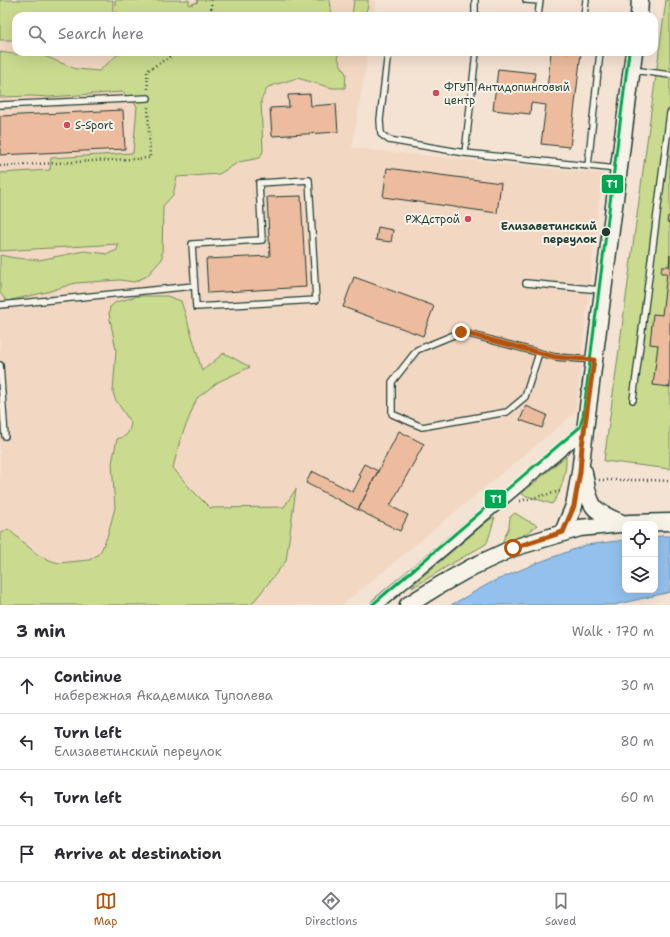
<!DOCTYPE html>
<html lang="en">
<head>
<meta charset="utf-8">
<style>
	body { margin:0; font-family:"Shantell Sans",sans-serif; background:#f2f2f3; color:#2b2b33 }
	.controls { position:absolute; right:12px; bottom:12px; display:grid; overflow:hidden; border-radius:8px; box-shadow:0 4px 16px #0002 }
	.controls button { width:36px; height:36px; display:grid; place-items:center; padding:0; border:0; border-bottom:1px solid #e1e1e2; background:#fff; color:#2b2b33; font:20px sans-serif }
	.stop { position:absolute; width:12px; height:12px; margin:-9px; border:3px solid #b45309; border-radius:50%; background:#fff }
	.stop.end { background:#b45309; border-color:#fff; box-shadow:0 1px 4px #0008 }
	.list { margin:0; padding:0; list-style:none }
	h2 { display:flex; justify-content:space-between; align-items:center; height:52px; margin:0; padding:0 16px; font-size:17px }
	h2 small { font-size:13px; font-weight:400; color:#7c7c81 }
	.list li { display:grid; grid-template-columns:26px 1fr auto; gap:12px; align-items:center; box-sizing:border-box; height:56px; padding:0 16px; border-top:1px solid #e1e1e2 }
	.list b { display:block; font-size:15px; white-space:nowrap }
	.list p { margin:0; font-size:13px; white-space:nowrap; color:#7c7c81 }
	.list em { font-size:13px; font-style:normal; color:#7c7c81 }
	.icon { flex:none; width:22px; height:22px; fill:none; stroke:currentColor; stroke-width:2; stroke-linecap:round; stroke-linejoin:round }
	.map { position:relative; flex:none; width:670px; height:605px; overflow:hidden }
	.search { position:absolute; background:#fff; box-shadow:0 4px 16px #0002; left:12px; right:12px; top:12px; height:44px; display:flex; align-items:center; gap:10px; box-sizing:border-box; padding:0 14px; border-radius:12px; color:#7c7c81; font-size:15px }
	.sheet { height:276px; background:#fff }
	nav { display:flex; justify-content:space-around; align-items:center; box-sizing:border-box; height:56px; border-top:1px solid #e1e1e2; background:#fff; font-size:11px; color:#7c7c81 }
	nav a { display:grid; justify-items:center; gap:2px }
	nav .on { color:#b45309 }
	.map>svg:first-child { display:block }
</style>
</head>
<body>
<div class="map">
<svg width="670" height="605" viewBox="0 0 670 605">
	<rect width="100%" height="100%" fill="#f4e2d2"/>
	<filter id="ink" filterUnits="userSpaceOnUse"><feTurbulence type="fractalNoise" baseFrequency=".025" numOctaves="2"/><feDisplacementMap in="SourceGraphic" scale="8" xChannelSelector="R" yChannelSelector="G"/><feConvolveMatrix kernelMatrix="1 2 1 2 8 2 1 2 1" color-interpolation-filters="sRGB"/></filter>
	<g filter="url(#ink)">
		<path fill="#f2d7c2" d="M0,0H375L374,16H16V52H368L352,148L602,174L575,413L342,605H0Z"/>
		<path fill="#cada8e" stroke="#748c61" d="M0,0H113V16H16V40H0Z
			M115,0H189V5L198,2L197,0H330L332,16H116Z
			M354,0H368V6L364,16H352Z
			M666,0H670V469L604,461Z
			M0,52L13,54L42,55L76,69L99,71L116,56L123,52H337L339,61L346,74L345,88H332L297,78L268,87L261,100L263,151L260,158L239,162L219,174L177,177L173,195L163,206L162,259L147,276L134,282L120,280L75,283L47,292L7,301L0,293V255L15,258L39,260L84,251L108,254L117,250L119,244L0,251V173L50,170L51,158L133,153L137,106L123,92L50,97L31,96L0,97Z
			M138,296H167L181,301L193,339L202,371L224,353L250,367L218,382L197,398L180,440L173,468L189,487L210,508L284,507L296,489L286,561L251,605H0V534L8,529L38,555L52,561L59,563L89,560L96,556L101,551L107,537L115,508L112,463L117,439C127,436 129,434 131,423L115,399L113,392L116,350L109,314L110,307L116,302Z
			M566,456C567,470 561,494 552,504L521,494Z
			M515,513L526,520L537,525C529,533 515,542 503,542L504,538L509,527L510,517Z
			M495,517L488,540L486,544L451,564L412,588L416,582L489,520Z"/>
		<path fill="#93c0ed" stroke="#658ca3" d="M660,536H670V592L614,605H451L492,582L537,563L586,545L625,540V590H655V537Z"/>
		<path fill="#edbc9e" stroke="#1f3d34" d="M551,52H581L570,147L541,144L546,105L531,103L530,114L493,110L498,69L535,73L533,88L547,89Z
			M310,94L311,106L336,104L338,132L272,136L270,108L289,107L288,95Z
			M123,110L125,149L0,155V116Z
			M387,168L501,183L497,213L383,197Z
			M301,196L306,287L208,293L206,259L270,256L267,197Z
			M668,216H670V223L667,222Z
			M378,227L393,230L391,242L376,240Z
			M670,255V387L653,385L658,345L650,344L653,314L662,315L667,273H661L662,266H669Z
			M354,277L434,306L423,336L343,307Z
			M526,406L547,415L542,428L520,420Z
			M399,431L424,444L390,506L408,515L400,531L358,510Z
			M364,464L378,471L358,510L306,483L312,471L353,492L361,476L358,475Z"/>
		<g fill="none" stroke-linecap="round" stroke-linejoin="round">
			<defs>
				<path id="lane" d="M526,0L540,1
					M475,16V0
					M538,16L540,0
					M584,16L586,0
					M391,52L387,60L380,120L381,134L389,140L465,153
					M476,52L465,153L617,169
					M633,70L670,75
					M0,105L148,98
					M588,166L600,52
					M309,180L316,300L196,307L192,244L262,240L259,183Z
					M526,283L601,290
					M0,305L194,286
					M539,353L525,397L507,412L422,427L392,414V382L417,350L461,332L555,357L594,360
					M0,365L5,436
					M633,400L670,113"/>
				<path id="street" d="M377,605L585,430"/>
				<path id="secondary" d="M639,16L640,0
					M584,472C586,484 587,497 594,507C601,515 613,519 622,523
					M563,532L574,506L580,472L585,430L634,52
					M408,605L440,585L472,567L513,548L580,528L630,523L670,522"/>
			</defs>
			<use href="#lane" stroke="#1f3d34" stroke-width="8"/>
			<use href="#street" stroke="#1f3d34" stroke-width="14"/>
			<use href="#secondary" stroke="#1f3d34" stroke-width="19"/>
			<path stroke="#1f3d34" stroke-width="2.5" stroke-dasharray="1 3" stroke-linecap="butt" d="M211,0L212,16
				M148,89L147,71L177,52
				M0,166L150,158L148,106
				M599,480H652L670,481
				M520,501L561,491"/>
			<use href="#lane" stroke="#f7f3e8" stroke-width="5.5"/>
			<use href="#street" stroke="#f7f3e8" stroke-width="11"/>
			<use href="#secondary" stroke="#f7f3e8" stroke-width="16"/>
			<defs>
				<path id="tram-1" d="M372,605L580,427L583,416L629,52"/>
			</defs>
			<use href="#tram-1" stroke="#f7f3e8" stroke-width="6"/>
			<use href="#tram-1" stroke="#00a651" stroke-width="3"/>
		</g>
	</g>
	<g fill="none" stroke-linecap="round" stroke-linejoin="round" filter="url(#ink)">
		<path stroke="#b45309" stroke-width="5" d="M461,332L555,357L594,360L582,446L580,472L574,506L563,532L513,548"/>
	</g>
	<g fill="#d1495b" stroke="#f7f3e8" stroke-width="1.5">
		<circle cx="436" cy="93" r="4"/>
		<circle cx="67" cy="125" r="4"/>
		<circle cx="468" cy="219" r="4"/>
	</g>
	<circle fill="#1f3d34" stroke="#f7f3e8" stroke-width="1.5" cx="606" cy="232" r="5"/>
	<g text-anchor="middle" dominant-baseline="central" stroke-width="4" stroke-linejoin="round" paint-order="stroke">
		<g font-size="11" fill="#1f3d34" stroke="#f7f3e8" text-anchor="start">
			<text x="444" y="87">ФГУП Антидопинговый<tspan x="444" dy="13">центр</tspan></text>
			<text x="75" y="125">S-Sport</text>
			<text x="460" y="219" text-anchor="end">РЖДстрой</text>
		</g>
		<g font-size="11" font-weight="bold" fill="#1f3d34" stroke="#f7f3e8" text-anchor="end">
			<text x="597" y="226">Елизаветинский<tspan x="597" dy="13">переулок</tspan></text>
		</g>
	</g>
	<g stroke="#f7f3e8" stroke-width="1.5">
		<rect x="601" y="174" width="23" height="20" rx="4" fill="#00a651"/>
		<rect x="484" y="489" width="23" height="20" rx="4" fill="#00a651"/>
	</g>
	<g font-size="11" text-anchor="middle" font-weight="bold" fill="#fff">
		<text x="612" y="188">T1</text>
		<text x="496" y="503">T1</text>
	</g>
</svg>
<div class="controls">
<button><svg class="icon" aria-label="locate" viewBox="0 0 24 24"><circle cx="12" cy="12" r="6"/><path d="M12 2v4M12 18v4M2 12h4M18 12h4"/></svg></button>
<button><svg class="icon" aria-label="layers" viewBox="0 0 24 24"><path d="M12 4l9 5-9 5-9-5zM3 14l9 5 9-5"/></svg></button>
</div>
<div class="stop" style="left:513px;top:548px"></div>
<div class="stop end" style="left:461px;top:332px"></div>
<div class="search"><svg class="icon" aria-label="search" viewBox="0 0 24 24"><circle cx="10" cy="10" r="6"/><path d="M15 15l6 6"/></svg>Search here</div>
</div>
<section class="sheet">
<h2>3 min<small>Walk · 170 m</small></h2>
<ul class="list">
<li><svg class="icon" aria-label="ahead" viewBox="0 0 24 24"><path d="M12 20V5M6 11l6-6 6 6"/></svg><div><b>Continue</b><p>набережная Академика Туполева</p></div><em>30 m</em></li>
<li><svg class="icon" aria-label="left" viewBox="0 0 24 24"><path d="M17 20v-9H6M10 6l-5 5 5 5"/></svg><div><b>Turn left</b><p>Елизаветинский переулок</p></div><em>80 m</em></li>
<li><svg class="icon" aria-label="left" viewBox="0 0 24 24"><path d="M17 20v-9H6M10 6l-5 5 5 5"/></svg><div><b>Turn left</b></div><em>60 m</em></li>
<li><svg class="icon" aria-label="arrive" viewBox="0 0 24 24"><path d="M6 21V4h12l-3 4 3 4H6"/></svg><div><b>Arrive at destination</b></div></li>
</ul>
</section>
<nav>
<a class="on"><svg class="icon" aria-label="map" viewBox="0 0 24 24"><path d="M3 6l6-2 6 2 6-2v14l-6 2-6-2-6 2zM9 4v14M15 6v14"/></svg>Map</a>
<a><svg class="icon" aria-label="directions" viewBox="0 0 24 24"><path d="M12 3l9 9-9 9-9-9zM9 14v-3h6M13 9l2 2-2 2"/></svg>Directions</a>
<a><svg class="icon" aria-label="saved" viewBox="0 0 24 24"><path d="M7 4h10v16l-5-4-5 4z"/></svg>Saved</a>
</nav>
</body>
</html>
